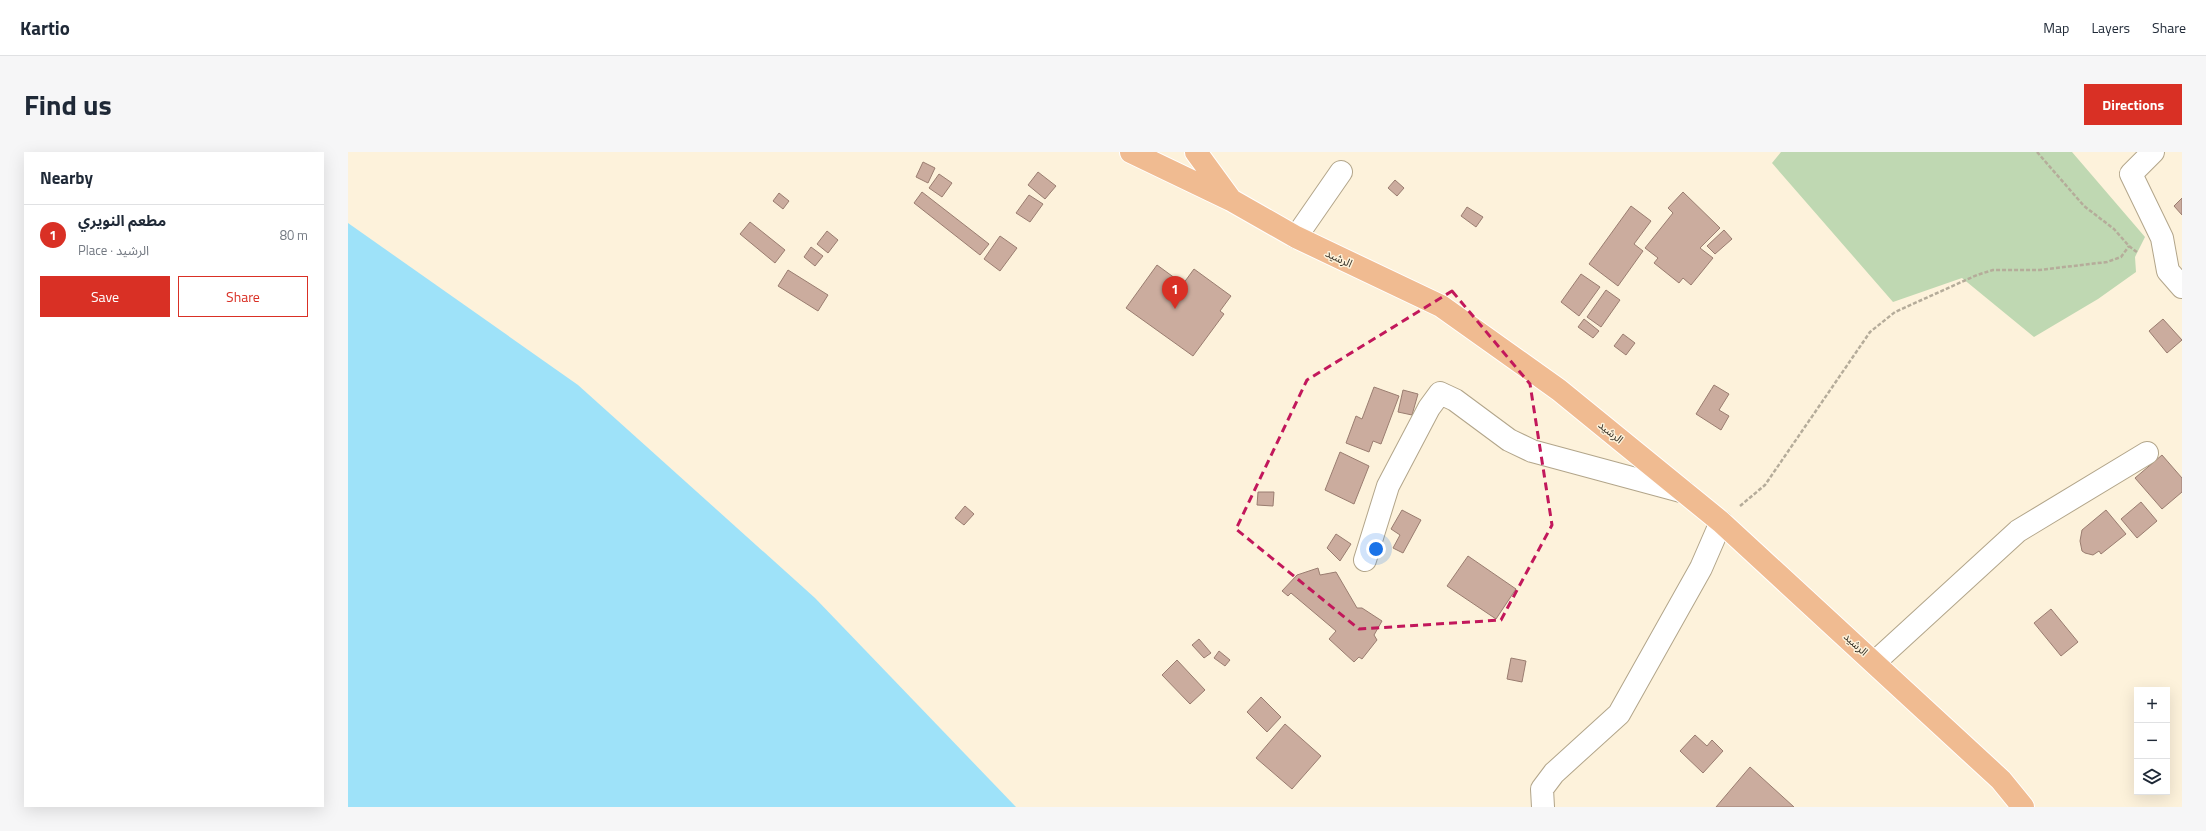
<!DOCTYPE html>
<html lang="en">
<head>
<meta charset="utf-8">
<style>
	body { margin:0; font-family:"Titillium Web","Noto Sans Arabic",sans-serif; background:#f6f6f7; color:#1f2937 }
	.controls { position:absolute; right:12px; bottom:12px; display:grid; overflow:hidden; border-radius:0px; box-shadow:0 4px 16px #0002 }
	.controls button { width:36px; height:36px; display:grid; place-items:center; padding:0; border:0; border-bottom:1px solid #e0e1e3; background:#fff; color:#1f2937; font:20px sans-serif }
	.you { position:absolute; left:1028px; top:397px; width:14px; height:14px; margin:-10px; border:3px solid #fff; border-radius:50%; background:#1a73e8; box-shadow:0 0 0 6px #1a73e833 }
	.badge { display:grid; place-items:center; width:26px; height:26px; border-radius:50%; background:#d93025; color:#fff; font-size:13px; font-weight:700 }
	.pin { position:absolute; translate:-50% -33px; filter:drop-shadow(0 1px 2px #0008) }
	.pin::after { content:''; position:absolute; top:21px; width:14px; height:12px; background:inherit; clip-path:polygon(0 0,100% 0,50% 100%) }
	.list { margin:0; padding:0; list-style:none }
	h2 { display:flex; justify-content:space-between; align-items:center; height:52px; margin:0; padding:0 16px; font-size:17px }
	h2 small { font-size:13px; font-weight:400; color:#747a83 }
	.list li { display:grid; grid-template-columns:26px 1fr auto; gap:12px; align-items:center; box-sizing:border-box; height:60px; padding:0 16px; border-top:1px solid #e0e1e3 }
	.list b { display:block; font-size:15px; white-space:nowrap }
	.list p { margin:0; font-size:13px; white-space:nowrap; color:#747a83 }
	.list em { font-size:13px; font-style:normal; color:#747a83 }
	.actions { display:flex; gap:8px; padding:12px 16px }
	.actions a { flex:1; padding:9px 0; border:1px solid #d93025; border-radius:0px; text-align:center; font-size:14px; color:#d93025 }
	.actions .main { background:#d93025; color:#fff }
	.icon { flex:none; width:22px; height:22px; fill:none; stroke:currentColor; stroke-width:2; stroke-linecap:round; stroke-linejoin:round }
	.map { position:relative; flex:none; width:1834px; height:655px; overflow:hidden; border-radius:0px }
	header { display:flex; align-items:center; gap:24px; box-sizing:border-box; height:56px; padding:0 20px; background:#fff; border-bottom:1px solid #e0e1e3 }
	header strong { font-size:19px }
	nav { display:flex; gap:22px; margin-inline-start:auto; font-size:14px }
	.intro { display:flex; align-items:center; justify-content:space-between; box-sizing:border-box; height:96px; padding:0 24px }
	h1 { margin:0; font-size:28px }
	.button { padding:10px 18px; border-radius:0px; background:#d93025; color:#fff; font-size:14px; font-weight:700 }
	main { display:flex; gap:24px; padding:0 24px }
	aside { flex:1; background:#fff; border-radius:0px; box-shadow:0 4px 16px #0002 }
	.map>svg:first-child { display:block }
</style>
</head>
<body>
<header>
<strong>Kartio</strong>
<nav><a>Map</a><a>Layers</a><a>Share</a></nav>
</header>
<div class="intro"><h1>Find us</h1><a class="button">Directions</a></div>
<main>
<aside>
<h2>Nearby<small></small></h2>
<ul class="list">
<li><span class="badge">1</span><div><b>مطعم النويري</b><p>Place · الرشيد</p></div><em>80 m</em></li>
</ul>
<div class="actions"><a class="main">Save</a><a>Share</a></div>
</aside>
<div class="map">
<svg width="1834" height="655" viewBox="0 0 1834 655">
	<rect width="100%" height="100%" fill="#fdf2db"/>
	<path fill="#bfd8b2" d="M1433,0H1724L1797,85L1787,105L1788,120L1750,147L1686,185L1614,126L1545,150L1424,11Z"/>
	<path fill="#9ee2f9" d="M0,71L230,233L467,446L668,655H0Z"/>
	<path fill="#cbac9e" stroke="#9a7d70" d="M575,10L587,16L580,31L568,25Z
		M690,20L708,34L697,47L680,33Z
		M591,22L604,31L594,45L581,36Z
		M1047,28L1056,36L1049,44L1040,36Z
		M574,40L641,92L632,103L566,51Z
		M1335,40L1372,76L1352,96L1365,106L1343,133L1335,126L1331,131L1306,111L1310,106L1297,96L1325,61L1320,56Z
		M431,41L441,49L435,57L425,49Z
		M681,43L695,52L682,70L668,61Z
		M1834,46V63L1826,54Z
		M1283,54L1303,69L1286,92L1295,99L1270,134L1241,112Z
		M1119,55L1135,65L1128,75L1113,64Z
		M402,70L437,98L427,111L392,82Z
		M1376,78L1384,87L1367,102L1359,94Z
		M479,79L490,88L480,101L469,92Z
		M652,84L669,96L652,119L636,107Z
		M463,95L475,104L467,114L456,105Z
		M809,113L835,132L846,117L883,144L872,159L876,162L845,204L778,156Z
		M440,118L480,143L470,159L430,134Z
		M1233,122L1252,135L1231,164L1213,150Z
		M1258,138L1272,148L1253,175L1239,165Z
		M1236,167L1251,179L1245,186L1230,175Z
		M1815,167L1834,188L1819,201L1801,179Z
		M1275,182L1287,191L1278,203L1266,194Z
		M1366,233L1381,242L1371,258L1381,264L1373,278L1348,262Z
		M1026,235L1051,244L1033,292L1025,289L1021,300L998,291L1008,264L1014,267Z
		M1055,238L1070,242L1064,263L1050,260Z
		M992,300L1021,314L1006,352L977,338Z
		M1814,303L1834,326V340L1814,357L1787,326Z
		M910,340H926L925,354L909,353Z
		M1793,350L1809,369L1789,386L1773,367Z
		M617,354L626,362L616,373L607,366Z
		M1054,358L1073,368L1055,401L1045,396L1052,383L1043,377Z
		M1758,358L1778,382L1753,402L1751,399L1745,403L1737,401L1734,399L1732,389L1734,378Z
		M988,382L1003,392L992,409L979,396Z
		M1120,404L1168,437L1148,467L1099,434Z
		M970,416L972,423L988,420L1009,456H1014L1034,469L1026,483L1029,488L1014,507L1011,505L1006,510L981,487L988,479L943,441L940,444L934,439L949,423Z
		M1703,457L1730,490L1713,504L1686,471Z
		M851,487L863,501L856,506L844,493Z
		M871,499L882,508L877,514L866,506Z
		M1163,506L1178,509L1174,530L1159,527Z
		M829,508L857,538L842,552L814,523Z
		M913,545L933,565L919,580L899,560Z
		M937,572L973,604L944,637L908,606Z
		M1347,583L1359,594L1364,588L1375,599L1355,621L1332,599Z
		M1402,615L1446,655H1368Z"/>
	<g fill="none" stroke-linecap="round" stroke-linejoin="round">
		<defs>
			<path id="minor" d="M1805,0L1783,22L1814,86L1820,119L1834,135
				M948,85L993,20
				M1017,408L1040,334L1081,256L1092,241L1107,248L1161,288L1184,299L1336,340
				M1527,510L1670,379L1799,301
				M1195,655L1194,637L1206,621L1271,562L1353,416L1373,370"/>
			<path id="major" d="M783,0L883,48L948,85L1093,154L1211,238L1373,370L1653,628L1675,655
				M848,0L883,48"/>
		</defs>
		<use href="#minor" stroke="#b2a58a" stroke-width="24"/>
		<use href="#major" stroke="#fff" stroke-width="24"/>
		<path stroke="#b5ac9a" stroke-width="2.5" stroke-dasharray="4 2" stroke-linecap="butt" d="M1689,0L1736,54L1766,77L1781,94L1790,101
			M1392,354L1417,333L1522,180L1547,160L1629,123L1645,118H1691L1759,110L1773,105L1781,94"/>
		<use href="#minor" stroke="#fff" stroke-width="22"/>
		<use href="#major" stroke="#f0bb91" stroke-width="22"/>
	</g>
	<path fill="none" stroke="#c2185b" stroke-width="3" stroke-dasharray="8 5" stroke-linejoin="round" d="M1104,139L1182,232L1204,373L1153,468L1011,477L888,377L959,228Z"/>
	<g text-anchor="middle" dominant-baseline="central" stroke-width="3" stroke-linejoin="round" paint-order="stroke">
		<g font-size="11" fill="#373227" stroke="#fdf2db">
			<text transform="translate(991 106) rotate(25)">الرشيد</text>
			<text transform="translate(1263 280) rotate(39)">الرشيد</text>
			<text transform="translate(1508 492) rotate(42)">الرشيد</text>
		</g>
	</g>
</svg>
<div class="controls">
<button>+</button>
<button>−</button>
<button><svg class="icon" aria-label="layers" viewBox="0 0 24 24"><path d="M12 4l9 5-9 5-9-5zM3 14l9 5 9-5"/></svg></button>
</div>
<div class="you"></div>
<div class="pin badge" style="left:827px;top:157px">1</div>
</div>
</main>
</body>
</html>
